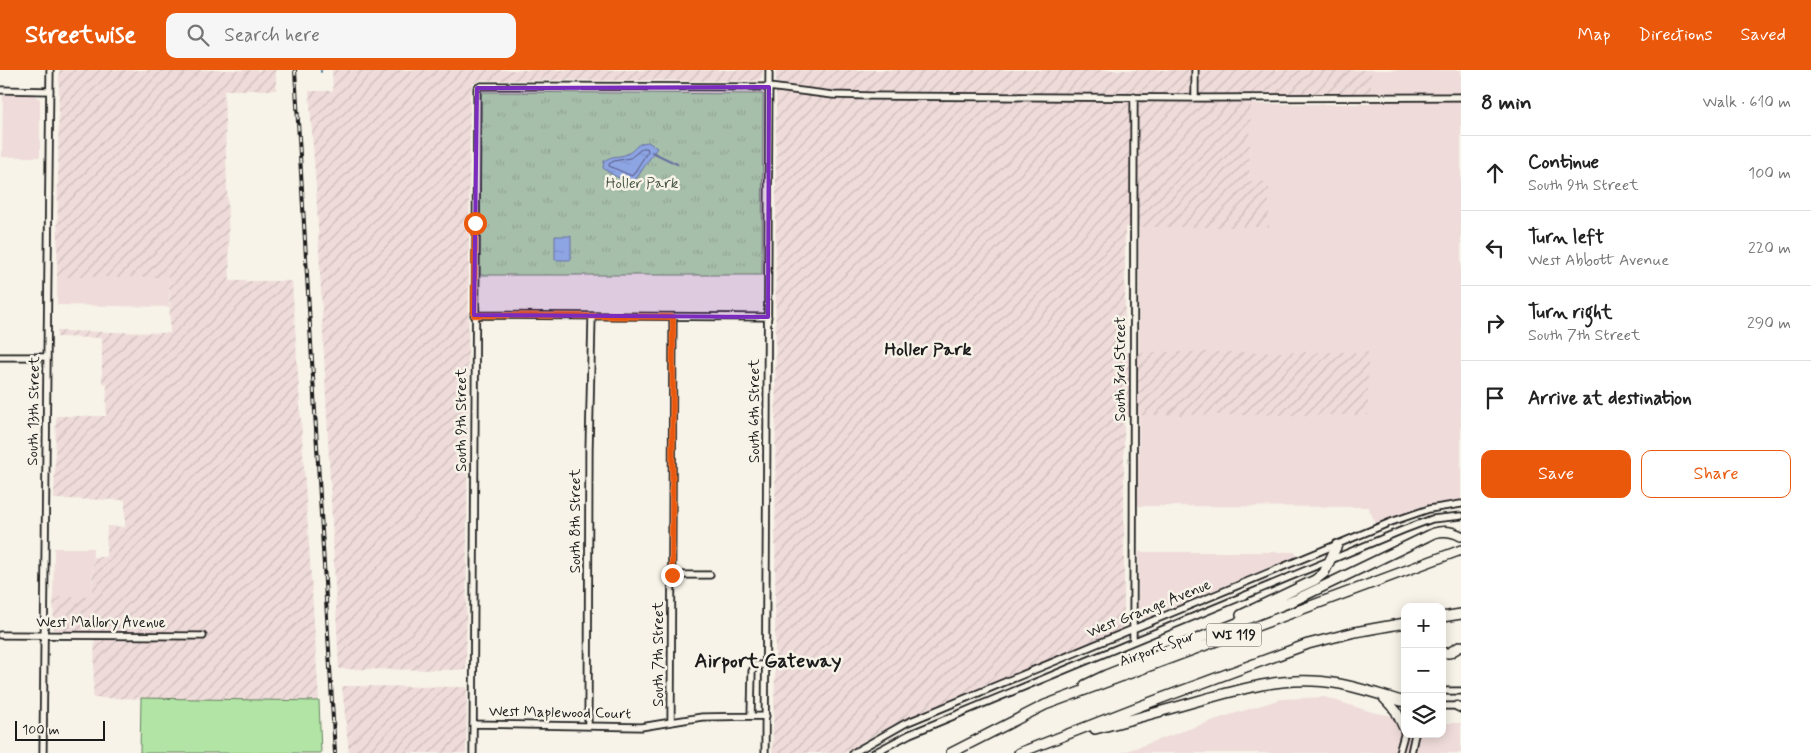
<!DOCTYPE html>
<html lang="en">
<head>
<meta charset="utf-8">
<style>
	body { margin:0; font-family:Mynerve,sans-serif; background:#f6f6f6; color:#222 }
	.controls { position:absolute; right:15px; bottom:15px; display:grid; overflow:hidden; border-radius:10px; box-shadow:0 2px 12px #0003 }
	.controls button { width:45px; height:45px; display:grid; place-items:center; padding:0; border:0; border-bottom:1px solid #e0e0e0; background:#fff; color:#222; font:25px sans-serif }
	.scale { position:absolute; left:15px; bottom:12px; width:90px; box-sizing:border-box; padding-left:5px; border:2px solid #1c1c1c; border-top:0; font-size:14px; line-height:18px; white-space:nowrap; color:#1c1c1c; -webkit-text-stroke:4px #f7f3e8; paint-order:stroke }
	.stop { position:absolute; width:15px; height:15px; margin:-11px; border:4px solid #ea580c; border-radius:50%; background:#fff }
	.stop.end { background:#ea580c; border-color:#fff; box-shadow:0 1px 5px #0008 }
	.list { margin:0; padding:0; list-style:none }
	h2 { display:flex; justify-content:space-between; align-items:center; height:65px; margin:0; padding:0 20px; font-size:21px }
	h2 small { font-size:16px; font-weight:400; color:#767676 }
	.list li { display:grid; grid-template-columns:32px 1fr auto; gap:15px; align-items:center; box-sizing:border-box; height:75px; padding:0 20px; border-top:1px solid #e0e0e0 }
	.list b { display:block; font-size:19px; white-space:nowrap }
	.list p { margin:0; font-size:16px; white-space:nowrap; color:#767676 }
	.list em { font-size:16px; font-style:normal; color:#767676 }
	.actions { display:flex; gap:10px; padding:15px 20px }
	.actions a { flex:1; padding:11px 0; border:1px solid #ea580c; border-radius:10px; text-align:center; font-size:18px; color:#ea580c }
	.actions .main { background:#ea580c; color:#fff }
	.icon { flex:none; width:28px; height:28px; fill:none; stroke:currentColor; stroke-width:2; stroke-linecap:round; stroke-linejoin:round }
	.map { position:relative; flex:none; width:1461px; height:683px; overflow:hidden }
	header { display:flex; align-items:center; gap:30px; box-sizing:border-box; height:70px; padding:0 25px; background:#ea580c; color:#fff }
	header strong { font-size:24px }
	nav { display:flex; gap:28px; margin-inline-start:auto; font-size:18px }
	.search { width:350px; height:45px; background:#f6f6f6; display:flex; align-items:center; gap:12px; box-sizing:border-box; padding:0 18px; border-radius:10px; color:#767676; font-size:19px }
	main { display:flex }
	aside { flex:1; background:#fff }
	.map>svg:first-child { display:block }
</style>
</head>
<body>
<header>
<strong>Streetwise</strong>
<div class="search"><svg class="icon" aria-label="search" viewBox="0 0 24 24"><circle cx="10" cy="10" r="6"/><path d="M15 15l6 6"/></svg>Search here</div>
<nav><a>Map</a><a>Directions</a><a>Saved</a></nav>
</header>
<main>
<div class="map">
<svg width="1461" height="683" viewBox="0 0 1461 683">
	<defs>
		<pattern id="industrial-furrows" width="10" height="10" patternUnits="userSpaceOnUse" patternTransform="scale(1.25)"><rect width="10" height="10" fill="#efdcda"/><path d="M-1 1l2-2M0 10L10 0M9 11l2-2" fill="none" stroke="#ccbcba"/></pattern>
		<pattern id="park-tufts" width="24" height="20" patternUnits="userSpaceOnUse" patternTransform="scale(1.25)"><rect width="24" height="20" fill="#b1e4a5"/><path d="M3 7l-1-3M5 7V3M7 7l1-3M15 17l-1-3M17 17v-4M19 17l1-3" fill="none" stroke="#98c38d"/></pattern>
		<pattern id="water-ripples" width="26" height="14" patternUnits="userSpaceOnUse" patternTransform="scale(1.25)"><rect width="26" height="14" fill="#91c3ed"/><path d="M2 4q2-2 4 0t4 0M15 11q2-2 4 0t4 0" fill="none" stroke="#7ca7cb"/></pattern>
	</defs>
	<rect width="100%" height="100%" fill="#f7f3e8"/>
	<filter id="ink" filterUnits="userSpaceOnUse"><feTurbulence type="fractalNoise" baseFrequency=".02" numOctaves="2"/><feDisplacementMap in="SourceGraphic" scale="10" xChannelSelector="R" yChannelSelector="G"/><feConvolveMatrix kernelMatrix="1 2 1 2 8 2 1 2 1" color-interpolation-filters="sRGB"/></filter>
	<g filter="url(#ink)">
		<path fill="#efdcda" d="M1371,0H1461V430L1426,435L1376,454L1368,437L1138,436L1139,345H1368V282H1139V157H1269L1249,112L1250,34H1371Z
			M3,25H34L40,29V87H2Z
			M57,207H169V237L57,235Z
			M54,478H93L92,527H53Z
			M1139,482H1295L1297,486L1144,549L1141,548L1138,543Z
			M1324,627L1372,642L1405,648V664H1442V653H1461V683H1121L1220,648L1281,629Z"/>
		<path fill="url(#industrial-furrows)" d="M59,0H276V20H224L230,211H292L319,631L93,628L95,561H59L54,559L53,527H92L93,487H106L107,456L125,457V430L54,429L56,346H106L107,314L102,313V268L57,267V261L170,263L169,207H57Z
			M332,0H763L762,8L757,11L480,10L472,14L470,28L466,600L339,599L316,117L309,21H333Z
			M776,0H1371V23H1251L1249,111L1269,112V157H1125V282H1368V345H1124V549L1122,560L908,648L874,665L845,683H772L775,608Z
			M342,616L467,617L466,683H349Z"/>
		<path fill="#b1e4a5" stroke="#668060" d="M141,628L319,631L321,683H140Z"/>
		<path fill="url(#park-tufts)" stroke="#668060" d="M481,22L763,24L762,205H480Z"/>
		<path fill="url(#water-ripples)" stroke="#628099" d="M648,72L657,78L636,109L631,112C622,109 610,105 603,98L604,91C614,84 618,88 627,84C636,80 635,73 648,72Z
			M555,166H571V190H555Z"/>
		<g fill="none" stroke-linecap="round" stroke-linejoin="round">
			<path stroke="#4b5f70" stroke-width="1" d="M643,78H647L648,81L632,106L609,96V94L614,91L630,88Z"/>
			<path stroke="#628099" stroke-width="2" d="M321,0V2
				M652,82L677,94"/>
			<defs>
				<path id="minor" d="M0,20L50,21
					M1195,28V0
					M474,245L768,247
					M0,287H47
					M672,505H710
					M0,565L203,566
					M1133,571L1134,27
					M1442,621H1461
					M1442,636H1459
					M751,646L752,601L756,595H766
					M671,652L673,247
					M473,654L641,657L702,647L766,646
					M588,656L589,380L592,246
					M43,683L50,0
					M473,683L477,18L481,16L769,17L833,25L871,26L1195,28L1461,27
					M765,683L769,0
					M853,683L906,653L1391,452L1429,439L1461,434
					M874,683L910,664L1403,460L1432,449L1461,446
					M1399,683L1404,665L1405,646
					M1411,683L1415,664"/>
				<path id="major" d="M1457,636L1461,638"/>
				<path id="highway" d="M1241,545L1315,510L1324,503L1337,475
					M1442,547L1461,544
					M1442,583H1449L1461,576
					M1085,615L1106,605L1295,530L1434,463C1444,460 1452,461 1461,466
					M1384,628L1396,641L1405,660
					M1095,659C1130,650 1166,640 1201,630C1238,620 1274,609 1313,611C1345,612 1374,623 1405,632
					M951,683L1045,635L1461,480
					M1019,683L1135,638L1308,574L1355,562L1405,553"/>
			</defs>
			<use href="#minor" stroke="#1c1c1c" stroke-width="9"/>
			<use href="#major" stroke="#1c1c1c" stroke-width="11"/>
			<use href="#highway" stroke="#1c1c1c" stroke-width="12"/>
			<use href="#minor" stroke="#f7f3e8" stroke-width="5.5"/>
			<use href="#major" stroke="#f7f3e8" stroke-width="8"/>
			<use href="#highway" stroke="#f7f3e8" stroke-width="9"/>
			<defs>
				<path id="rail" d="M295,0L335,683"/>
			</defs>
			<use href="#rail" stroke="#1c1c1c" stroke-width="4"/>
			<use href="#rail" stroke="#f7f3e8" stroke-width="2" stroke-dasharray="5.5" stroke-linecap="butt"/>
		</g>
	</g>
	<g fill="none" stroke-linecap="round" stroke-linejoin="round" filter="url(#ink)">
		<path stroke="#ea580c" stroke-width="6" d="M475,153L474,245L673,247L672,505"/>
	</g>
	<path fill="#7b2cbf" fill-opacity="0.2" stroke="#7b2cbf" stroke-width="4" stroke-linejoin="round" d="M769,17L768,247L474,245L477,18Z"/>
	<g text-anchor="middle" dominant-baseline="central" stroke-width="5" stroke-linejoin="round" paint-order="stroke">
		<rect fill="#f7f3e8" stroke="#5e5c59" stroke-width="1" x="1206.5" y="553.5" width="55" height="23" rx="4"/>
		<g font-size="14" font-weight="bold" fill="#1c1c1c">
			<text x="1234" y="565">WI 119</text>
		</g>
		<g font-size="15" fill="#495845" stroke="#f7f3e8">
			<text x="642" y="114">Holler Park</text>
		</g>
		<g font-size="15" fill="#1c1c1c" stroke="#f7f3e8">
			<text transform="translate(1121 299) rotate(-90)">South 3rd Street</text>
			<text transform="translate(34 341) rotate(-89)">South 13th Street</text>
			<text transform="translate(755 341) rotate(-90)">South 6th Street</text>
			<text transform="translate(462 350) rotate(-90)">South 9th Street</text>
			<text transform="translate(576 451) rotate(-90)">South 8th Street</text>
			<text transform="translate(1149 539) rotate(-22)">West Grange Avenue</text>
			<text x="101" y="553">West Mallory Avenue</text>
			<text transform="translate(1157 579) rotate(-20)">Airport Spur</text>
			<text transform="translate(659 584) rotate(-90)">South 7th Street</text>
			<text transform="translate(560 643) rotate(1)">West Maplewood Court</text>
		</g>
		<g font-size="18" font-weight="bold" fill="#1c1c1c" stroke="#f7f3e8">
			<text x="928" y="280">Holler Park</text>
		</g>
		<g font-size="20" font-weight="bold" fill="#1c1c1c" stroke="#f7f3e8">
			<text x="768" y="591">Airport Gateway</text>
		</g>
	</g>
</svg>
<div class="controls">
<button>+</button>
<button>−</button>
<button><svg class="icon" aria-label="layers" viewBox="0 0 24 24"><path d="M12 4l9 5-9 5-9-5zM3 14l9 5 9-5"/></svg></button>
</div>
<div class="scale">100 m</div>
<div class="stop" style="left:475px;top:153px"></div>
<div class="stop end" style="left:672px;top:505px"></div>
</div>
<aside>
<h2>8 min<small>Walk · 610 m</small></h2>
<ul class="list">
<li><svg class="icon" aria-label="ahead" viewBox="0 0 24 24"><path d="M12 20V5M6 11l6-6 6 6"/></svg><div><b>Continue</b><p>South 9th Street</p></div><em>100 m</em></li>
<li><svg class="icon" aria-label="left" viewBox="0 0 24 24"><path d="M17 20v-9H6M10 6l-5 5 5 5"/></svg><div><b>Turn left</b><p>West Abbott Avenue</p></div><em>220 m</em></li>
<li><svg class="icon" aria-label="right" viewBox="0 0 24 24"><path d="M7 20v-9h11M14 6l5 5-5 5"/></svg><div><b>Turn right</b><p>South 7th Street</p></div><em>290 m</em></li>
<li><svg class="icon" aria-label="arrive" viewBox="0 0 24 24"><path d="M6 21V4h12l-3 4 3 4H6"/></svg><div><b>Arrive at destination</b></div></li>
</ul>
<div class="actions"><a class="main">Save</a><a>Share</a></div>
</aside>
</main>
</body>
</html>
